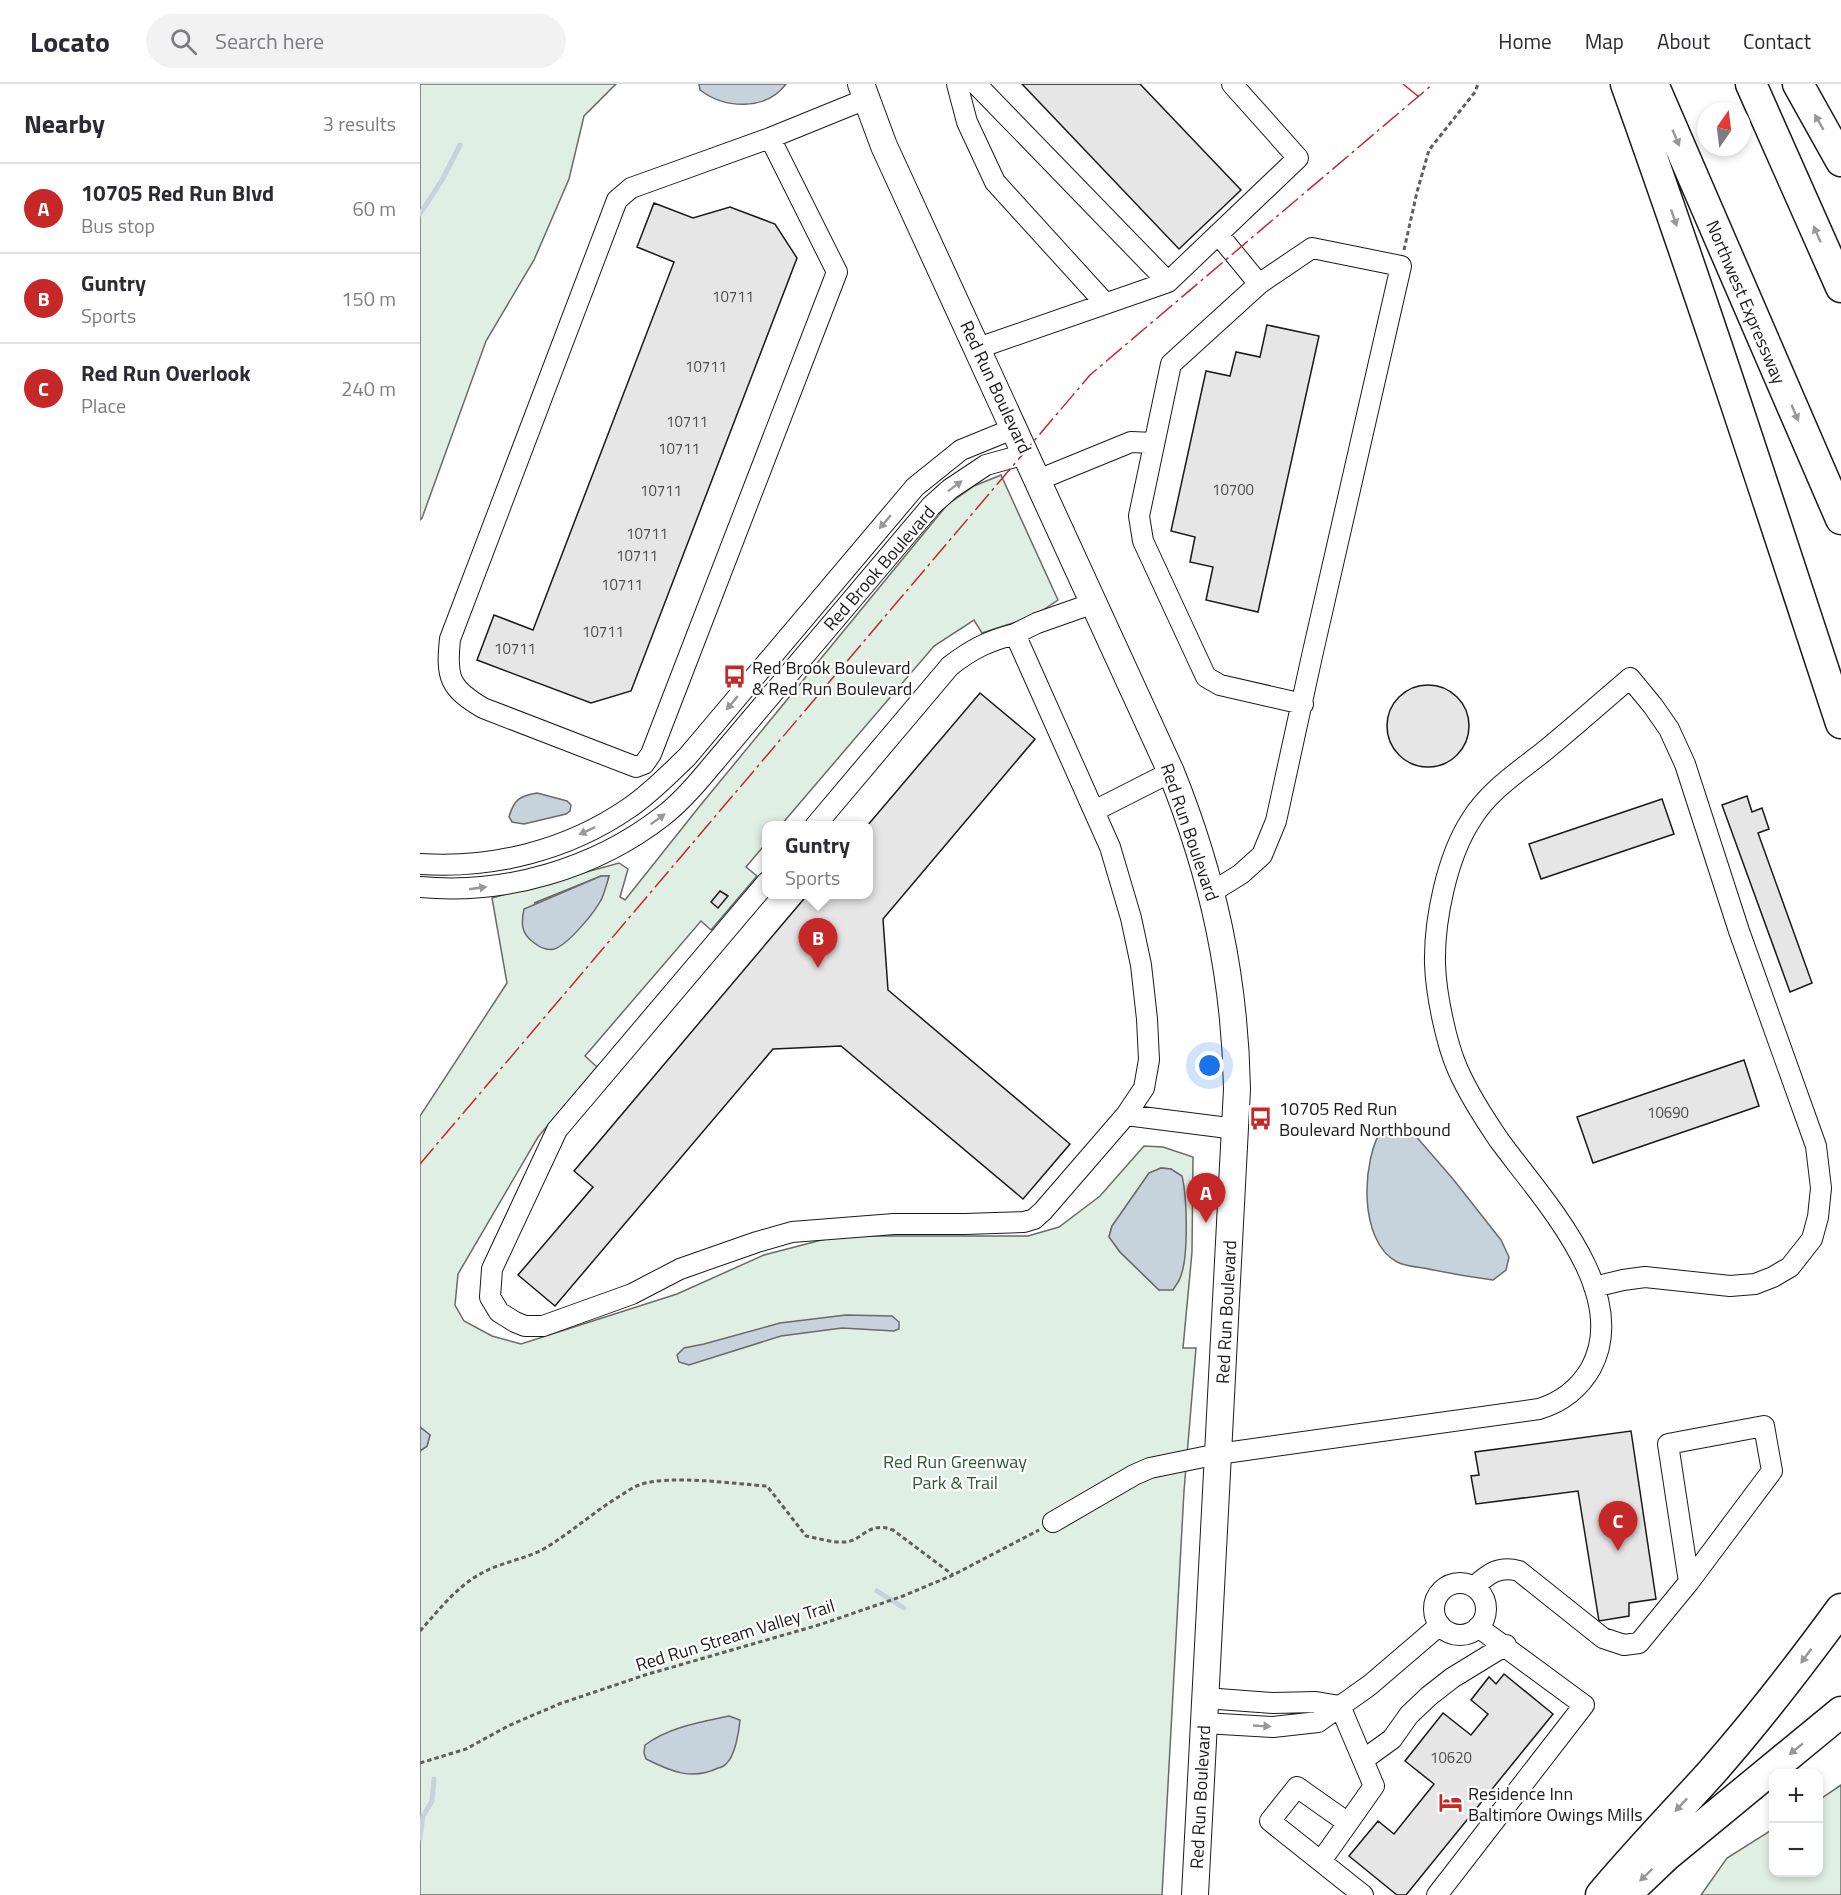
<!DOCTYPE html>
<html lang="en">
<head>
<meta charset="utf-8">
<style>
	body { margin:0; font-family:"Titillium Web",sans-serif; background:#f2f2f3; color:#2b2b33 }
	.controls { position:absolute; right:18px; bottom:18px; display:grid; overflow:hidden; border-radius:12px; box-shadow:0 3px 9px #0003 }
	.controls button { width:54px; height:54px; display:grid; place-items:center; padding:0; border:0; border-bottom:2px solid #e1e1e2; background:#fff; color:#2b2b33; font:30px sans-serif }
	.compass { position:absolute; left:1277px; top:18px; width:54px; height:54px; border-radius:50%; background:#fff; box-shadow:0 3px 9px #0003; rotate:14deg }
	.you { position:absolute; left:790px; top:982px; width:21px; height:21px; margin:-15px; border:4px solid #fff; border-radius:50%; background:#1a73e8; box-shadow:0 0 0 9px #1a73e833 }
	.badge { display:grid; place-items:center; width:39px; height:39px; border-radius:50%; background:#c62828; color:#fff; font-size:20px; font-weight:700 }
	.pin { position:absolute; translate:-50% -50px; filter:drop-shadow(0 2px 3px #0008) }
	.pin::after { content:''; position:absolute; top:32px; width:21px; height:18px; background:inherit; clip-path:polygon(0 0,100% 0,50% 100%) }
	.popup { position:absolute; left:342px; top:737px; width:111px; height:78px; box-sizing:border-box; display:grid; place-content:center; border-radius:12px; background:#fff; filter:drop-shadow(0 2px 4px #0005); font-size:20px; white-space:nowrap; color:#7c7c81 }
	.popup b { font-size:22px; color:#2b2b33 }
	.popup::after { content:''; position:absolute; left:50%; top:100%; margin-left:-12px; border:12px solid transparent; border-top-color:#fff }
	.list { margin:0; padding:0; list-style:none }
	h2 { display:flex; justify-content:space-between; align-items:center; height:78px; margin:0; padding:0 24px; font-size:26px }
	h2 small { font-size:20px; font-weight:400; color:#7c7c81 }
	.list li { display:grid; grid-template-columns:39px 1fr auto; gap:18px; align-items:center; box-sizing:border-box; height:90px; padding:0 24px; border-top:2px solid #e1e1e2 }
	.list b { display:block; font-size:22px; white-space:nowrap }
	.list p { margin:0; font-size:20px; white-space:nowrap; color:#7c7c81 }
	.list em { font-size:20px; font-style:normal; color:#7c7c81 }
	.icon { flex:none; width:33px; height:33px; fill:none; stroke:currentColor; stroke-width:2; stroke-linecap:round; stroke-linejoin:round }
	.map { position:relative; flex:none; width:1421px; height:1811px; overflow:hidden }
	header { display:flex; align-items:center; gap:36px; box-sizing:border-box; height:84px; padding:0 30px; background:#fff; border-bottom:2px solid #e1e1e2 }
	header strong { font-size:28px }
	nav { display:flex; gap:33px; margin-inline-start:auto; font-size:21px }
	.search { width:420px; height:54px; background:#f2f2f3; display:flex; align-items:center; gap:15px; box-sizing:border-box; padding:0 21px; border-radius:33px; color:#7c7c81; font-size:22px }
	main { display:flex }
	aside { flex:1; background:#fff }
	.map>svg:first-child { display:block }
</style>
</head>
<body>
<header>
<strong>Locato</strong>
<div class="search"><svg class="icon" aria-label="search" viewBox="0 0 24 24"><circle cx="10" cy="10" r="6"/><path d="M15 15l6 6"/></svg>Search here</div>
<nav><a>Home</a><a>Map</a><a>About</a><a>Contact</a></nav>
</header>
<main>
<aside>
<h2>Nearby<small>3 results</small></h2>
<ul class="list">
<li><span class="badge">A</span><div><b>10705 Red Run Blvd</b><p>Bus stop</p></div><em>60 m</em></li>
<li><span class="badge">B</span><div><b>Guntry</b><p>Sports</p></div><em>150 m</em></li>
<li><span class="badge">C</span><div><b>Red Run Overlook</b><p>Place</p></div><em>240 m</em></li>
</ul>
</aside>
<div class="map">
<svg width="1421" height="1811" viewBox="0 0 1421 1811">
	<rect width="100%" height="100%" fill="#fff"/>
	<path fill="#e0efe3" stroke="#6a6a6a" stroke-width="1.5" fill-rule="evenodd" d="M0,0H196L164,32L149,95L114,176L66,257L2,434L0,436Z
		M581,391L638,516L614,532L562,549L554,536L514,562L361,741L347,742V758L326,783L337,792L291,846L281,837L165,972L177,983L118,1053L38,1190L35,1221L44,1237L72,1252L101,1260L257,1210L344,1171L417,1152H608L639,1143L680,1112L724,1062L743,1063L773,1073L772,1168L763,1264H776L764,1407L742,1811H0V1367L7,1362L10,1351L0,1343V1032L87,899L72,814L199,779L208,785L200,813L205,816L279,723L527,421L554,402ZM181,792H189L181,816L114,819ZM741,1084L751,1085L739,1206L700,1168L689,1152L692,1142L729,1089Z
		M1421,1701V1811H1281L1307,1774L1353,1745L1354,1788H1398L1399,1716Z"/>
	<path fill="#c6d2dc" stroke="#6a6a6a" stroke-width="1.5" d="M279,0H366C346,27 305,25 280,6Z
		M117,709L147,717L151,721L150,727L146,730L104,740L92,738L89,733C94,715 100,712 117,709Z
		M181,792H189C187,799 185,807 182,814C176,827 148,861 134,865C126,867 119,863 113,858C101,849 101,839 104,825Z
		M975,1041L994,1050L1033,1095L1081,1156L1089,1173L1086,1186L1073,1196C1050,1193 1027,1189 1004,1184C996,1183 985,1182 977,1178C938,1157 941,1076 963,1043Z
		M741,1084L751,1085L762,1092C767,1113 769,1174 760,1194C759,1198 755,1202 753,1206H739L700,1168L689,1153L692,1142L729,1089Z
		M426,1231L472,1232L479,1238V1245L474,1247L422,1244L361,1252L269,1281L259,1278L257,1271L264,1264L284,1260L360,1239Z
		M0,1343L10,1351L7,1362L0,1367Z
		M309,1632L320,1636C319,1648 315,1672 306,1680C304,1683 301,1683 298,1684C272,1697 250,1687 226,1675L224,1669L225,1661C249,1643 281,1638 309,1632Z"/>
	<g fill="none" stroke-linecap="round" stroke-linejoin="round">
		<path stroke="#c6d2dc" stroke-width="5" d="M0,130L22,96L40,61
			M457,1507L484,1524
			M0,1754L3,1732L12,1717L14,1695"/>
	</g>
	<path fill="#e6e6e6" stroke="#1a1a1a" stroke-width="1.5" d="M602,0H720L821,106L759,165Z
		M234,119L273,134L310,123L355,140L377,174L211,607L171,619L57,576L74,531L113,546L254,178L217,163Z
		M847,241L899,252L838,528L786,516L793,483L770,478L775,453L751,447L786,287L810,292L816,268L840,273Z
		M967 642a41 41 0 1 1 82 0a41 41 0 1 1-82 0Z
		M560,609L615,655L463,835L468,906L650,1060L603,1115L421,962L353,965L135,1222L98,1191L173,1103L154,1087L388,810H449V742H447Z
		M1327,712L1332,728L1342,724L1349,745L1338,749L1392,899L1370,908L1302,721Z
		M1242,715L1254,750L1121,795L1109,760Z
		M300,807L308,812L298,824L291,818Z
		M1324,976L1339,1022L1173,1079L1157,1033Z
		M1211,1347L1236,1515L1209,1519V1532L1179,1537L1158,1407L1056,1420L1051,1392L1059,1391L1055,1368Z
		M1084,1590L1133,1630L986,1811H977L929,1772L958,1737L974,1750L1014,1700L985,1677L1023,1629L1051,1651L1068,1630L1051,1616L1069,1593L1076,1600Z"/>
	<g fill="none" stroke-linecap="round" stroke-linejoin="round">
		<defs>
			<path id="minor" d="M537,0L547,38L575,98L685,219
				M556,0L748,198
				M350,54L417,188L231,670L224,680L216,683L63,624C29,604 26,593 30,555L197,116L211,104L350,54L446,15
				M798,150L839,200
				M558,264L748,198L878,74L812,0
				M618,396L711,358L734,359
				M595,550L617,539L674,519
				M674,727L751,688
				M0,780C73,785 148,766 209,724C230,710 248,691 267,673L495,403L541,366L595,344
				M347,798L137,1046L72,1185L70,1213L79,1228L95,1238L105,1242H123L212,1210L260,1185L337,1158L372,1148L474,1140H545L604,1138L614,1135L623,1127L706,1031L724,1004L729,976L727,935L721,881L711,834L690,763L595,550C568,557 552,565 530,582L395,742
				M0,803C85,811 175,785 243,732C260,719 274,703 288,686L511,422L530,405L566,381L606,370
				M792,808L821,790L842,771L856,737L892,572L981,182L892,164L839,200L751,280L719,432L723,457L786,593L800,601L883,620
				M706,1031L816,1045
				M633,1438L714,1391L730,1384L798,1370L1119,1325C1142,1318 1159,1305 1171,1284C1212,1208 1121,1114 1079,1056C1064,1034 1049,1011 1038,986C1026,959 1016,910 1015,880C1014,836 1027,773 1051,736C1069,706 1100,687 1127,665C1155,642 1182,618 1210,594L1233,622L1249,645L1265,680L1319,847L1396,1062L1401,1104L1398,1133L1392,1155L1370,1183L1353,1193L1335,1200L1310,1202L1225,1193L1203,1196L1174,1203
				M1014 1525a26 26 0 1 1 52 0a26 26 0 1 1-52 0Z
				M1054,1503C1068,1490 1079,1481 1099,1487L1183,1554L1204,1561L1219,1559L1269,1498L1352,1387L1344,1342L1248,1360L1269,1498
				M785,1614L853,1619L896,1618L920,1622
				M920,1622L954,1702L928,1739L877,1703L850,1737L943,1811
				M784,1639L853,1643L898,1638L950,1601L1020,1541
				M943,1676L972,1655L989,1631L1009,1612L1032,1594L1086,1561
				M901,1777L928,1739
				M1017,1811L1164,1621L1058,1543"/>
			<path id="major" d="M441,0L464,62L751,688C793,792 815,893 817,1005L775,1811"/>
			<path id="highway" d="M1206,0C1282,212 1351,426 1421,639
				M1233,0L1421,435
				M1331,0L1421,203
				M1378,0L1421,77
				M1181,1811C1216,1769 1254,1730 1291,1689C1337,1637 1380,1581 1421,1525
				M1205,1811L1246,1772L1421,1628"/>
		</defs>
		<use href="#minor" stroke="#1a1a1a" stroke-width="22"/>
		<use href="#major" stroke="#1a1a1a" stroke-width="28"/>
		<use href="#highway" stroke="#1a1a1a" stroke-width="33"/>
		<path stroke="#5f5f5f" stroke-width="3" stroke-dasharray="4.5 3" stroke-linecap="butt" d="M984,166L997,108L1009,66L1055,8L1058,0
			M0,1547C20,1525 39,1499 68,1486C87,1477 109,1474 127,1463C153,1447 176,1426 203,1410C208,1407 213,1403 219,1401C249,1390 314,1400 347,1402L386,1452C398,1454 412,1459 424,1458C443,1458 447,1436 473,1446L533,1491
			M0,1679L46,1665L88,1642L139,1620L225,1591L402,1540L483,1512L533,1491L619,1446"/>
		<use href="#minor" stroke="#fff" stroke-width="20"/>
		<use href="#major" stroke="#fff" stroke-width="26"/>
		<use href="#highway" stroke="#fff" stroke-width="30"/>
		<path stroke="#c62828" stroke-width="1.5" stroke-dasharray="21 4.5 3 4.5" stroke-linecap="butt" d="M983,0L999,13
			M0,1080L670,291L1013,0"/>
	</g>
	<defs><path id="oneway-solid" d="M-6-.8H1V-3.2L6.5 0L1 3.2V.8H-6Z" transform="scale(1.5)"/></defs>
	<g fill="#989898">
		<use href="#oneway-solid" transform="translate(1399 38) rotate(-120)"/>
		<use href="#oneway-solid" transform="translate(1256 54) rotate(67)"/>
		<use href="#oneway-solid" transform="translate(1254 134) rotate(71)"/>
		<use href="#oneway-solid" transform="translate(1397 150) rotate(-114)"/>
		<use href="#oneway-solid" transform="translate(1375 329) rotate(67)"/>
		<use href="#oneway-solid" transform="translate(535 402) rotate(-37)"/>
		<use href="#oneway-solid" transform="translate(465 438) rotate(130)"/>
		<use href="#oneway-solid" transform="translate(312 619) rotate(130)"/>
		<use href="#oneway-solid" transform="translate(238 735) rotate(-36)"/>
		<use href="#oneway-solid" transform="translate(167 747) rotate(155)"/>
		<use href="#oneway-solid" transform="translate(58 804) rotate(-8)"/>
		<use href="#oneway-solid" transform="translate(1386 1572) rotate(126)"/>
		<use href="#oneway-solid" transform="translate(842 1642) rotate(3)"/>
		<use href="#oneway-solid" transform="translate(1376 1665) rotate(141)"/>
		<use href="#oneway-solid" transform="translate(1261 1721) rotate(133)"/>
		<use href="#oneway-solid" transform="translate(1226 1791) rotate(136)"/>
	</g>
	<defs>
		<symbol id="bus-bare" viewBox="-9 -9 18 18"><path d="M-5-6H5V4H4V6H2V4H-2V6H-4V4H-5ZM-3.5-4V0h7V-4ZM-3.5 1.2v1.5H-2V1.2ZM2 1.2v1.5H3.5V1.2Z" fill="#c62828" stroke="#fff" stroke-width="2.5" paint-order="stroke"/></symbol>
		<symbol id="hotel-bare" viewBox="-9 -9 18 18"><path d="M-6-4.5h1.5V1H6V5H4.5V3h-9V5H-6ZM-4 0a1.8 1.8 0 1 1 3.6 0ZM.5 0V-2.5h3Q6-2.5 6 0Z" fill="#c62828" stroke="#fff" stroke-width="2.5" paint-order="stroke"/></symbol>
	</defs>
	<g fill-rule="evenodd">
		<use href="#bus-bare" x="298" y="576" width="33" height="33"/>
		<use href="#bus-bare" x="824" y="1018" width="33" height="33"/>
		<use href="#hotel-bare" x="1014" y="1702" width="33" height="33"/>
	</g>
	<g text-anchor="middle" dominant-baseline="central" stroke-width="4.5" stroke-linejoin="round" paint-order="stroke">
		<g font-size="15" fill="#4d4d4d">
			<text x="313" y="212">10711</text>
			<text x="286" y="282">10711</text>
			<text x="267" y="337">10711</text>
			<text x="259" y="364">10711</text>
			<text x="813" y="405">10700</text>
			<text x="241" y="406">10711</text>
			<text x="227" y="449">10711</text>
			<text x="217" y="471">10711</text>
			<text x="202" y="500">10711</text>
			<text x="183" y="547">10711</text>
			<text x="95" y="564">10711</text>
			<text x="1248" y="1028">10690</text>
			<text x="1031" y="1673">10620</text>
		</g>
		<g font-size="18" fill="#1a1a1a" stroke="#fff">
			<text transform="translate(1326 218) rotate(67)">Northwest Expressway</text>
			<text transform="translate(576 303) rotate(65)">Red Run Boulevard</text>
			<text transform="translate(459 484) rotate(-49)">Red Brook Boulevard</text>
			<text transform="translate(770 748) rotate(71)">Red Run Boulevard</text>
			<text transform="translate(806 1228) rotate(-87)">Red Run Boulevard</text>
			<text transform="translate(315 1551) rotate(-17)">Red Run Stream Valley Trail</text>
			<text transform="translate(780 1713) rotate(-87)">Red Run Boulevard</text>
		</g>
		<g font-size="18" fill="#1a1a1a" stroke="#fff" text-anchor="start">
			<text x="332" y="583">Red Brook Boulevard<tspan x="332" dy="21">&amp; Red Run Boulevard</tspan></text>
			<text x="859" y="1024">10705 Red Run<tspan x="859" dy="21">Boulevard Northbound</tspan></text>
			<text x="1048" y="1709">Residence Inn<tspan x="1048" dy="21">Baltimore Owings Mills</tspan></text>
		</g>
		<g font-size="18" fill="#2b5a34" stroke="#fff">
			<text x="535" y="1377">Red Run Greenway<tspan x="535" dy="21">Park &amp; Trail</tspan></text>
		</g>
	</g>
</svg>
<div class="controls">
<button>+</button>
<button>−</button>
</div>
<svg class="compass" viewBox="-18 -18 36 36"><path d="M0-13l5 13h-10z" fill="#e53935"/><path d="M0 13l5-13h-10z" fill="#7c7c81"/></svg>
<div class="you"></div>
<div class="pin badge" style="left:786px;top:1139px">A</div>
<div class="pin badge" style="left:398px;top:884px">B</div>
<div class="popup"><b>Guntry</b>Sports</div>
<div class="pin badge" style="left:1198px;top:1467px">C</div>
</div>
</main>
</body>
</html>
